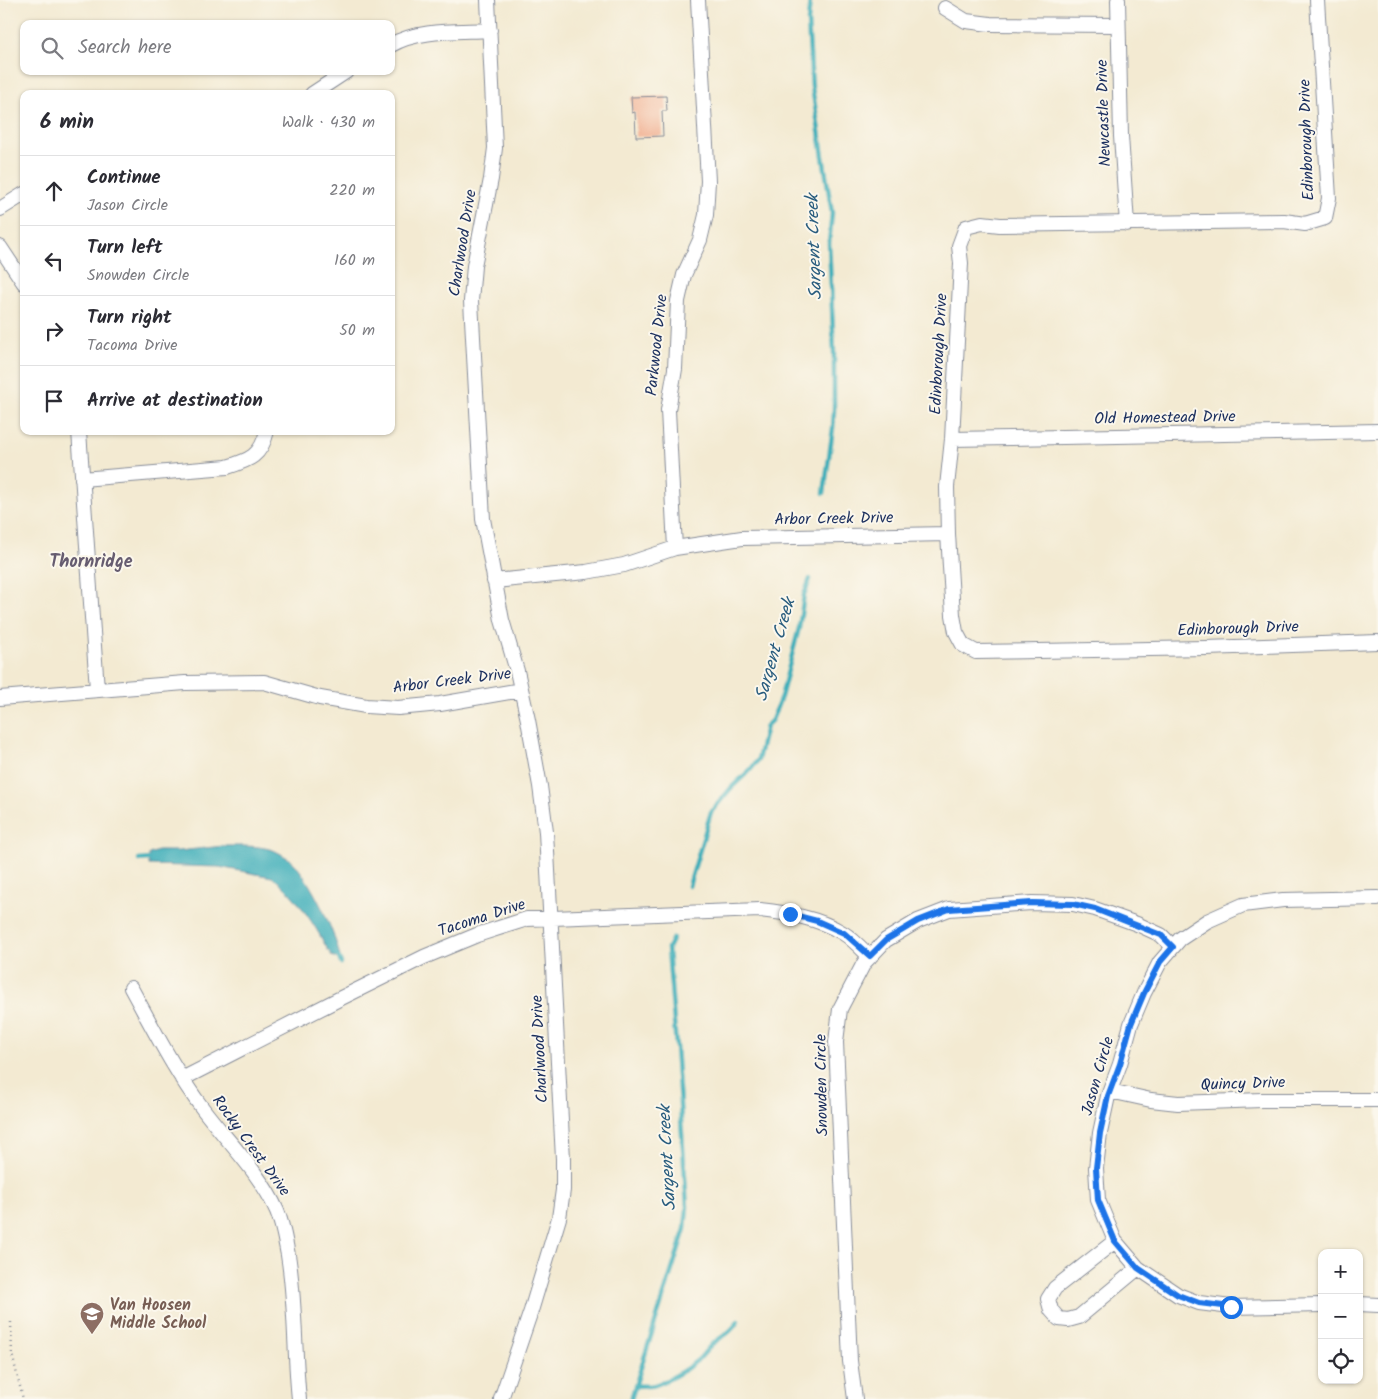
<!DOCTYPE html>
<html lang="en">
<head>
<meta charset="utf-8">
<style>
	body { margin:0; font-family:Kalam,sans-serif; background:#f7f7f7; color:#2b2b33 }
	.controls { position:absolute; right:15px; bottom:15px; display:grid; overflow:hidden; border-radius:10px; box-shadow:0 1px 4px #0004 }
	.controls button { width:45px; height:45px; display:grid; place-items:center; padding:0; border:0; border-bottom:1px solid #e1e1e2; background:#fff; color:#2b2b33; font:25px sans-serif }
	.stop { position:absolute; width:15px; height:15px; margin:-11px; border:4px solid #1a73e8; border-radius:50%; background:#fff }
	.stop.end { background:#1a73e8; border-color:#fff; box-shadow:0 1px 5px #0008 }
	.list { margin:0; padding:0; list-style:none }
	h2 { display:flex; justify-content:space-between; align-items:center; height:65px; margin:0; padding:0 20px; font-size:21px }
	h2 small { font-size:16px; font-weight:400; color:#7c7c81 }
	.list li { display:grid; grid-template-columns:32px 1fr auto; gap:15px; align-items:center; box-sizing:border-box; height:70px; padding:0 20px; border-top:1px solid #e1e1e2 }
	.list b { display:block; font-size:19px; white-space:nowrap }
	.list p { margin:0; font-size:16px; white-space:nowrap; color:#7c7c81 }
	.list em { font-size:16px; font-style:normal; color:#7c7c81 }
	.icon { flex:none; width:28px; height:28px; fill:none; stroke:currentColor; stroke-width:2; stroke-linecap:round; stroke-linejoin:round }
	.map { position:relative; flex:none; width:1378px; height:1399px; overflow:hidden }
	.search { position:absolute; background:#fff; box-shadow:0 1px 4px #0004; left:20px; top:20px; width:375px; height:55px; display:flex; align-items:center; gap:12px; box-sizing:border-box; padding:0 18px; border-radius:10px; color:#7c7c81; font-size:19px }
	.panel { position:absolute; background:#fff; box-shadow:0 1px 4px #0004; left:20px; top:90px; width:375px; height:345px; border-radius:10px }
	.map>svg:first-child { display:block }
</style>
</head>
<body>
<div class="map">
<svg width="1378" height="1399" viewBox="0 0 1378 1399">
	<rect width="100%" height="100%" fill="#fbf7ec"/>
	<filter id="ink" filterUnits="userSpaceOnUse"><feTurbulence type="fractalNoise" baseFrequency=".02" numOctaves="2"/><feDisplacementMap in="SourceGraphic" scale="10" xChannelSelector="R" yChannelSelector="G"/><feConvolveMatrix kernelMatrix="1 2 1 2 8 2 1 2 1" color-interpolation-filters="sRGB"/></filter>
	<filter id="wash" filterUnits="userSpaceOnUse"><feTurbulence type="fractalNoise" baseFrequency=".0096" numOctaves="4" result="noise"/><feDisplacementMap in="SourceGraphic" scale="20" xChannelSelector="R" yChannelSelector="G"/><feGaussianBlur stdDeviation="1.12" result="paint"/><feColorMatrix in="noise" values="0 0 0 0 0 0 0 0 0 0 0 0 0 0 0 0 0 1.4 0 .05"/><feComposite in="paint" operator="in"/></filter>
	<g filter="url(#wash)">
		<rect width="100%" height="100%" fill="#f3ead2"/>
		<path fill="#3fafba" stroke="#2d6f8c" d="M223,846C240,846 256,845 273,850C280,853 290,859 295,864C313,886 334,929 340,957L336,958L332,956C326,948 323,940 318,932C308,915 288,887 272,877L219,867L149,865V854L158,851H179Z"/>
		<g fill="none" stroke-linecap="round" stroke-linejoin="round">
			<path stroke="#3fafba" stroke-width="4.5" d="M810,0L808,21L812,87L832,213L829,243L834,352V411L833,428L824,493
				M139,860L149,859
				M689,886L711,812L731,788L751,769L758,760L766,726L772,720L781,697L799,628L804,595L810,579
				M339,958L341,963
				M636,1386C642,1385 649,1387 655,1385C670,1380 687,1369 699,1359C704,1354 707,1349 712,1344C722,1336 731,1333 738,1321
				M631,1399L685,1229L687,1207L676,1046L669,961L668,948L673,938"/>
		</g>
		<g id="blocks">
			<path fill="#f1b092" d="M666,96L667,111H662L663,136L636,137L635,112L632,113L631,97Z"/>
		</g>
	</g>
	<g filter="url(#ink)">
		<use href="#blocks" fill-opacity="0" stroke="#878c98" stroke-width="1"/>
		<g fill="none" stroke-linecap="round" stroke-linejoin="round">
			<defs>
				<path id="minor" d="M488,0L495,148L491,179L474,266L471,301L483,519L502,620L517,671L528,720L540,786L546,832L563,1159V1190L559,1218L531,1311L501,1399
					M1118,0L1121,136L1127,224
					M1317,0L1329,198L1325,218L1305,224L1284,221L1000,225L982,223L966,227L959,246L961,263L952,439L947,487L948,534L953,615L956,632L963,645L976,652L1206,648L1378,642
					M945,8L966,21L990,24L1118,25
					M391,45C418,29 459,32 490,30
					M312,94L347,71
					M0,209L24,194
					M0,247L24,283
					M79,431L97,689
					M952,439L1378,431
					M82,479L227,467C250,460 261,456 267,431
					M675,548L668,410L675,369L678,301L684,275L700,240L706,215L708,181L698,0
					M494,581L586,572L624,565L675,548L742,538L948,534
					M0,698L185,683L264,682L320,698L366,706L398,708L440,704L521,690
					M131,988C154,1030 175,1072 203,1109C227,1141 261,1174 277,1211C283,1225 285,1240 288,1255C296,1303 294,1351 299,1399
					M182,1079L337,1000L424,957L477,935L527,919L760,910C788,913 818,918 843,933C853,939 862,949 870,957
					M1110,1091L1151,1100L1178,1103L1262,1100H1378
					M1115,1241L1055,1288L1048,1299L1051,1310L1059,1319L1068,1320L1079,1317L1138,1268
					M1359,1304L1378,1305
					M1322,1305L1231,1307L1199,1303L1178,1295L1138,1268L1115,1241L1098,1200L1096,1168L1100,1133L1108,1096L1120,1064L1131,1024L1144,993L1160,962L1180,939L1207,921L1243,905L1283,900L1378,898
					M855,1399L850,1361L836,1042L840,1009L864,963L886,940L918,921L949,909L1032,903L1073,904L1095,909L1137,924L1161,935L1173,947"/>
			</defs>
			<use href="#minor" stroke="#878c98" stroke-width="16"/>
			<path stroke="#878c98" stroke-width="2.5" stroke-dasharray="1 4" stroke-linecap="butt" d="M11,1322L12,1354L23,1399"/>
			<use href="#minor" stroke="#fff" stroke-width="14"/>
		</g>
	</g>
	<g fill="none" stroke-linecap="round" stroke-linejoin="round" filter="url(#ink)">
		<path stroke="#1a73e8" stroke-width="6" d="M790,914L817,921L844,933L870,956L886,940L918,921L949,909L1032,903L1073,904L1095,909L1161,935L1173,947L1160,962L1144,993L1131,1024L1120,1064L1108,1096L1100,1133L1096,1168L1098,1200L1115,1241L1138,1268L1178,1295L1199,1303L1231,1307"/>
	</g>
	<defs>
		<symbol id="school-pin" viewBox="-11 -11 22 30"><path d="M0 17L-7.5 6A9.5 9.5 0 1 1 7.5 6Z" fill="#8d6e63" stroke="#fbf7ec"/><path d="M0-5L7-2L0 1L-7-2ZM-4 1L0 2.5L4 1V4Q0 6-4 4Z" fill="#fff"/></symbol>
	</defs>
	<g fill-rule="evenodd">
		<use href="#school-pin" x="78" y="1300" width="28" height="38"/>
	</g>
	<g text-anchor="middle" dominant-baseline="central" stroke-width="4" stroke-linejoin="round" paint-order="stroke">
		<g font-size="16" fill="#1b2f5e" stroke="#fbf7ec">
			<text transform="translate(1104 113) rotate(-92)">Newcastle Drive</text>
			<text transform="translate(1307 140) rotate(-92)">Edinborough Drive</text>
			<text transform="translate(463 243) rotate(-81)">Charlwood Drive</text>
			<text transform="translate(657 345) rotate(-84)">Parkwood Drive</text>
			<text transform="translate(939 354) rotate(-87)">Edinborough Drive</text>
			<text transform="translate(1165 418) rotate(-1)">Old Homestead Drive</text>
			<text transform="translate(834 519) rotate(-1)">Arbor Creek Drive</text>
			<text transform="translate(1238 629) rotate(-2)">Edinborough Drive</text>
			<text transform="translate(452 681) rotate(-7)">Arbor Creek Drive</text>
			<text transform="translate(482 918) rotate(-18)">Tacoma Drive</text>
			<text transform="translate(540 1049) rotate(-93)">Charlwood Drive</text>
			<text transform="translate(1098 1076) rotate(-74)">Jason Circle</text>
			<text transform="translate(1243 1084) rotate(-2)">Quincy Drive</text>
			<text transform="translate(822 1085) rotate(-91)">Snowden Circle</text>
			<text transform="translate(251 1146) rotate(54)">Rocky Crest Drive</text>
		</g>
		<g font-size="16" font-weight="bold" fill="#785e54" stroke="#fbf7ec" text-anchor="start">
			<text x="110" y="1305">Van Hoosen<tspan x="110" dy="18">Middle School</tspan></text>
		</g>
		<g font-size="18" font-style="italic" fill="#285c7e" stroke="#fbf7ec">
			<text transform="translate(815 247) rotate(-92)">Sargent Creek</text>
			<text transform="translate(776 650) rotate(-74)">Sargent Creek</text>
			<text transform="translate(668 1158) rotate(-93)">Sargent Creek</text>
		</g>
		<g font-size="18" font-weight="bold" fill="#665c70" stroke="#fbf7ec">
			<text x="91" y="562">Thornridge</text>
		</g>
	</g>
</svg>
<div class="controls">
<button>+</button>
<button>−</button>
<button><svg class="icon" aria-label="locate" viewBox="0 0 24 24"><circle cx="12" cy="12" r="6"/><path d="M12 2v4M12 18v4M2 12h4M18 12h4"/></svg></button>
</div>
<div class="stop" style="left:1231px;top:1307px"></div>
<div class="stop end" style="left:790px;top:914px"></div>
<div class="search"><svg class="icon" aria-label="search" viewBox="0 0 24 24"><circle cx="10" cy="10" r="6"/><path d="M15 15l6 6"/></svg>Search here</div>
<section class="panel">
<h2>6 min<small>Walk · 430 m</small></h2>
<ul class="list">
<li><svg class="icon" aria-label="ahead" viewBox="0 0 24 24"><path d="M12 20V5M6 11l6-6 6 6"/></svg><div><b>Continue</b><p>Jason Circle</p></div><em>220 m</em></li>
<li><svg class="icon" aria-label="left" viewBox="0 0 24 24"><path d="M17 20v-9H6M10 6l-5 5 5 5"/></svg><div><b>Turn left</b><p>Snowden Circle</p></div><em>160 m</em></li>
<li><svg class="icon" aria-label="right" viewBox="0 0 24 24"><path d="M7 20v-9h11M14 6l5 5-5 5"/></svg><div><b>Turn right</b><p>Tacoma Drive</p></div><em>50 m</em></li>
<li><svg class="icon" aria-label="arrive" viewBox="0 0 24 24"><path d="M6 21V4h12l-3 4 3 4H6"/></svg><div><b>Arrive at destination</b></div></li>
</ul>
</section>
</div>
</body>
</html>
